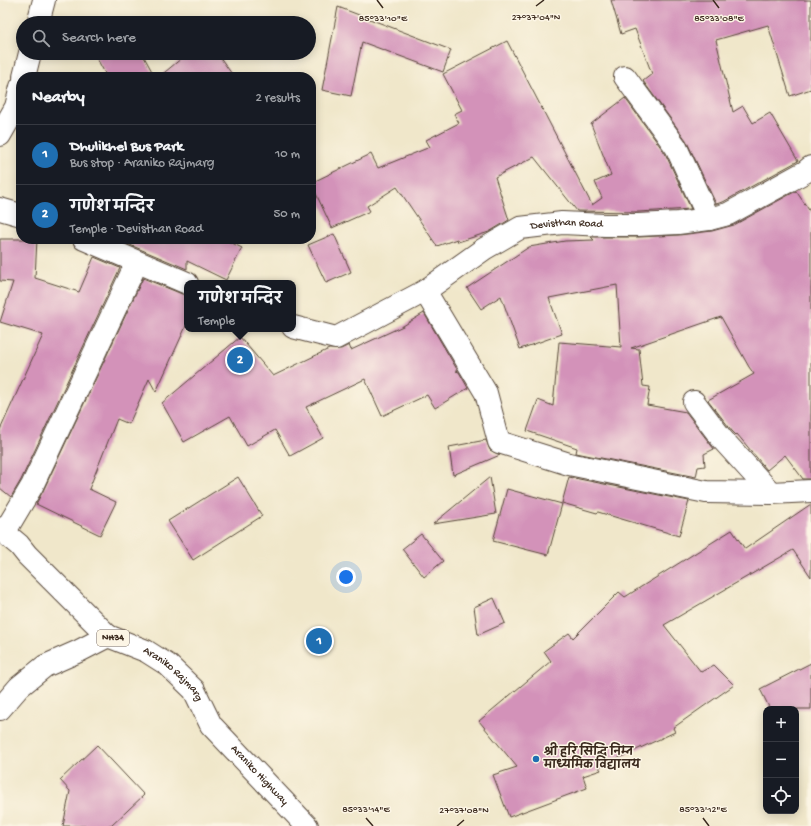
<!DOCTYPE html>
<html lang="en">
<head>
<meta charset="utf-8">
<style>
	body { margin:0; font-family:"Gochi Hand","Playpen Sans Deva",sans-serif; background:#20242c; color:#f1f3f6 }
	.controls { position:absolute; right:12px; bottom:12px; display:grid; overflow:hidden; border-radius:8px; box-shadow:0 2px 10px #0003 }
	.controls button { width:36px; height:36px; display:grid; place-items:center; padding:0; border:0; border-bottom:1px solid #363941; background:#171b24; color:#f1f3f6; font:20px sans-serif }
	.you { position:absolute; left:346px; top:577px; width:14px; height:14px; margin:-10px; border:3px solid #fff; border-radius:50%; background:#1a73e8; box-shadow:0 0 0 6px #1a73e833 }
	.badge { display:grid; place-items:center; width:26px; height:26px; border-radius:50%; background:#1f6fb2; color:#fff; font-size:13px; font-weight:700 }
	.pin { position:absolute; translate:-50% -50%; border:2px solid #fff; box-shadow:0 1px 4px #0006 }
	.popup { position:absolute; left:184px; top:280px; width:112px; height:52px; box-sizing:border-box; display:grid; place-content:center; border-radius:8px; background:#171b24; filter:drop-shadow(0 1px 3px #0005); font-size:13px; white-space:nowrap; color:#9ea1a6 }
	.popup b { font-size:15px; color:#f1f3f6 }
	.popup::after { content:''; position:absolute; left:50%; top:100%; margin-left:-8px; border:8px solid transparent; border-top-color:#171b24 }
	.list { margin:0; padding:0; list-style:none }
	h2 { display:flex; justify-content:space-between; align-items:center; height:52px; margin:0; padding:0 16px; font-size:17px }
	h2 small { font-size:13px; font-weight:400; color:#9ea1a6 }
	.list li { display:grid; grid-template-columns:26px 1fr auto; gap:12px; align-items:center; box-sizing:border-box; height:60px; padding:0 16px; border-top:1px solid #363941 }
	.list b { display:block; font-size:15px; white-space:nowrap }
	.list p { margin:0; font-size:13px; white-space:nowrap; color:#9ea1a6 }
	.list em { font-size:13px; font-style:normal; color:#9ea1a6 }
	.icon { flex:none; width:22px; height:22px; fill:none; stroke:currentColor; stroke-width:2; stroke-linecap:round; stroke-linejoin:round }
	.map { position:relative; flex:none; width:811px; height:826px; overflow:hidden }
	.search { position:absolute; background:#171b24; box-shadow:0 2px 10px #0003; left:16px; top:16px; width:300px; height:44px; display:flex; align-items:center; gap:10px; box-sizing:border-box; padding:0 14px; border-radius:22px; color:#9ea1a6; font-size:15px }
	.panel { position:absolute; background:#171b24; box-shadow:0 2px 10px #0003; left:16px; top:72px; width:300px; height:172px; border-radius:16px }
	.map>svg:first-child { display:block }
</style>
</head>
<body>
<div class="map">
<svg width="811" height="826" viewBox="0 0 811 826">
	<rect width="100%" height="100%" fill="#fcf5e5"/>
	<filter id="ink" filterUnits="userSpaceOnUse"><feTurbulence type="fractalNoise" baseFrequency=".025" numOctaves="2"/><feDisplacementMap in="SourceGraphic" scale="8" xChannelSelector="R" yChannelSelector="G"/><feConvolveMatrix kernelMatrix="1 2 1 2 8 2 1 2 1" color-interpolation-filters="sRGB"/></filter>
	<filter id="wash" filterUnits="userSpaceOnUse"><feTurbulence type="fractalNoise" baseFrequency=".012" numOctaves="4" result="noise"/><feDisplacementMap in="SourceGraphic" scale="16" xChannelSelector="R" yChannelSelector="G"/><feGaussianBlur stdDeviation="0.9" result="paint"/><feColorMatrix in="noise" values="0 0 0 0 0 0 0 0 0 0 0 0 0 0 0 0 0 1.4 0 .05"/><feComposite in="paint" operator="in"/></filter>
	<g filter="url(#wash)">
		<rect width="100%" height="100%" fill="#f0e7ca"/>
		<g id="blocks">
			<path fill="#d392b9" d="M611,0H811V89L790,96L768,25L716,40L733,112L743,106L753,123L770,113L798,161L723,202L716,204L686,140L643,81L652,74L635,29L621,34Z
				M338,7L451,50L443,72L362,42L351,96L322,90Z
				M507,41L592,205L602,198L595,182L611,175L591,124L625,98L665,153L691,209L638,212L577,211L534,157L495,177L509,220L489,232L458,242L457,239L437,246L397,187L367,206L370,211L332,228L311,183L371,154L378,168L430,147L426,140L459,123L454,114L462,110L443,74Z
				M94,53H142L155,77H107Z
				M188,53H217L234,77H159Z
				M796,191L811,213V479H803L785,455L767,470L737,434L736,435L732,431L708,400L754,374L749,367L721,317L631,348L639,349L643,386L650,387L647,405L686,412L714,449L704,454L705,466L698,467L696,477L576,453L577,448L527,431L538,400L553,406L559,342L621,347L617,285L549,298L562,334L520,349L501,296L481,309L467,288L529,247L565,241L594,240L591,237H639L679,235L712,231L734,225Z
				M334,234L351,272L326,283L308,245Z
				M0,239H37L35,278L79,292L94,257L120,268L21,480L11,497L0,488V430L43,335L0,322L13,282L0,281Z
				M116,239H224L242,248L226,280L187,261V269Z
				M143,278L182,294L187,295V324L156,392L149,379L129,424L117,419L89,489L116,502L100,535L36,504L43,491Z
				M424,313L458,371H456L459,372L468,388L435,408L427,395L382,416L365,379L306,407L323,438L290,456L275,430L247,446L230,416L184,442L162,403L240,337L273,376L329,349H341L349,345L351,350L403,326Z
				M486,440L490,450L500,455L453,475L449,447Z
				M238,477L262,516L193,560L168,521Z
				M490,477L496,514L433,524Z
				M569,477L689,501L679,536L598,512L597,513L562,503Z
				M507,489L562,504L548,555L493,541Z
				M811,504V577L793,550L664,625L701,672L714,665L734,685L673,728L675,732L599,767L601,770L583,776L587,788L509,817L493,775L517,767L479,721L551,661L544,651L569,633L573,638L619,592L625,597L732,530L745,549Z
				M421,534L443,561L424,577L402,549Z
				M494,598L505,623L478,635L474,607Z
				M811,663V709H770L760,689Z
				M97,745L144,795L111,826H63L70,791L60,780Z"/>
		</g>
	</g>
	<g filter="url(#ink)">
		<use href="#blocks" fill-opacity="0" stroke="#564638" stroke-width="1"/>
		<g fill="none" stroke-linecap="round" stroke-linejoin="round">
			<defs>
				<g id="minor">
					<path d="M38,23L44,0"/>
					<path d="M24,77L30,53"/>
					<path d="M625,77L676,147L709,219"/>
					<path d="M0,135L16,107L21,87"/>
					<path d="M0,209L21,215"/>
					<path d="M84,239L187,283"/>
					<path d="M425,291L486,393L499,442L569,464L706,492L771,493L811,491"/>
					<path id="s1" d="M293,327L336,338L425,291L484,249L520,228L562,223L605,225H638L678,223L709,219L728,214L805,172L811,167"/>
					<path d="M694,402L722,439L771,493"/>
					<path d="M0,529L19,545L27,555L108,636"/>
					<path d="M4,533L32,486L137,262"/>
				</g>
				<g id="highway">
					<path id="s2" d="M0,709L19,687L45,666L79,651L108,636L146,651L168,665L194,690L211,725L307,826"/>
				</g>
			</defs>
			<use href="#minor" stroke="#564638" stroke-width="24"/>
			<use href="#highway" stroke="#564638" stroke-width="24"/>
			<use href="#minor" stroke="#fff" stroke-width="22"/>
			<use href="#highway" stroke="#fff" stroke-width="22"/>
		</g>
	</g>
	<path fill="none" stroke="#3b2a1e" stroke-width="1.5" d="M377,0L383,8M713,0L719,8M536,6L544,0M366,818L373,826M703,818L709,826M457,826L464,820"/>
	<circle fill="#1f6fb2" stroke="#fcf5e5" stroke-width="1.5" cx="536" cy="759" r="4"/>
	<g text-anchor="middle" dominant-baseline="central" stroke-width="3" stroke-linejoin="round" paint-order="stroke">
		<rect fill="#fcf5e5" stroke="#75675a" stroke-width="1" x="97" y="630" width="32" height="16" rx="3"/>
		<g font-size="10" font-weight="bold" fill="#3b2a1e">
			<text x="113" y="638">NH34</text>
		</g>
		<g font-size="11" fill="#3b2a1e" stroke="#fcf5e5">
			<text stroke="none"><textPath href="#s1" startOffset="306">Devisthan Road</textPath></text>
			<text stroke="none"><textPath href="#s2" startOffset="209">Araniko Rajmarg</textPath></text>
			<text stroke="none"><textPath href="#s2" startOffset="344">Araniko Highway</textPath></text>
		</g>
		<g font-size="11" font-weight="bold" fill="#3b2a1e" stroke="#fcf5e5" text-anchor="start">
			<text x="544" y="753">श्री हरि सिद्धि निम्न<tspan x="544" dy="13">माध्यमिक विद्यालय</tspan></text>
		</g>
	</g>
	<g font-size="10" text-anchor="middle" fill="#3b2a1e" stroke="#fcf5e5" stroke-width="3" stroke-linejoin="round" paint-order="stroke">
		<text x="536" y="20">27°37'04"N</text>
		<text x="383" y="21">85°33'10"E</text>
		<text x="719" y="21">85°33'08"E</text>
		<text x="366" y="812">85°33'14"E</text>
		<text x="703" y="812">85°33'12"E</text>
		<text x="464" y="813">27°37'08"N</text>
	</g>
</svg>
<div class="controls">
<button>+</button>
<button>−</button>
<button><svg class="icon" aria-label="locate" viewBox="0 0 24 24"><circle cx="12" cy="12" r="6"/><path d="M12 2v4M12 18v4M2 12h4M18 12h4"/></svg></button>
</div>
<div class="you"></div>
<div class="pin badge" style="left:319px;top:641px">1</div>
<div class="pin badge" style="left:240px;top:360px">2</div>
<div class="popup"><b>गणेश मन्दिर</b>Temple</div>
<div class="search"><svg class="icon" aria-label="search" viewBox="0 0 24 24"><circle cx="10" cy="10" r="6"/><path d="M15 15l6 6"/></svg>Search here</div>
<section class="panel">
<h2>Nearby<small>2 results</small></h2>
<ul class="list">
<li><span class="badge">1</span><div><b>Dhulikhel Bus Park</b><p>Bus stop · Araniko Rajmarg</p></div><em>10 m</em></li>
<li><span class="badge">2</span><div><b>गणेश मन्दिर</b><p>Temple · Devisthan Road</p></div><em>50 m</em></li>
</ul>
</section>
</div>
</body>
</html>
